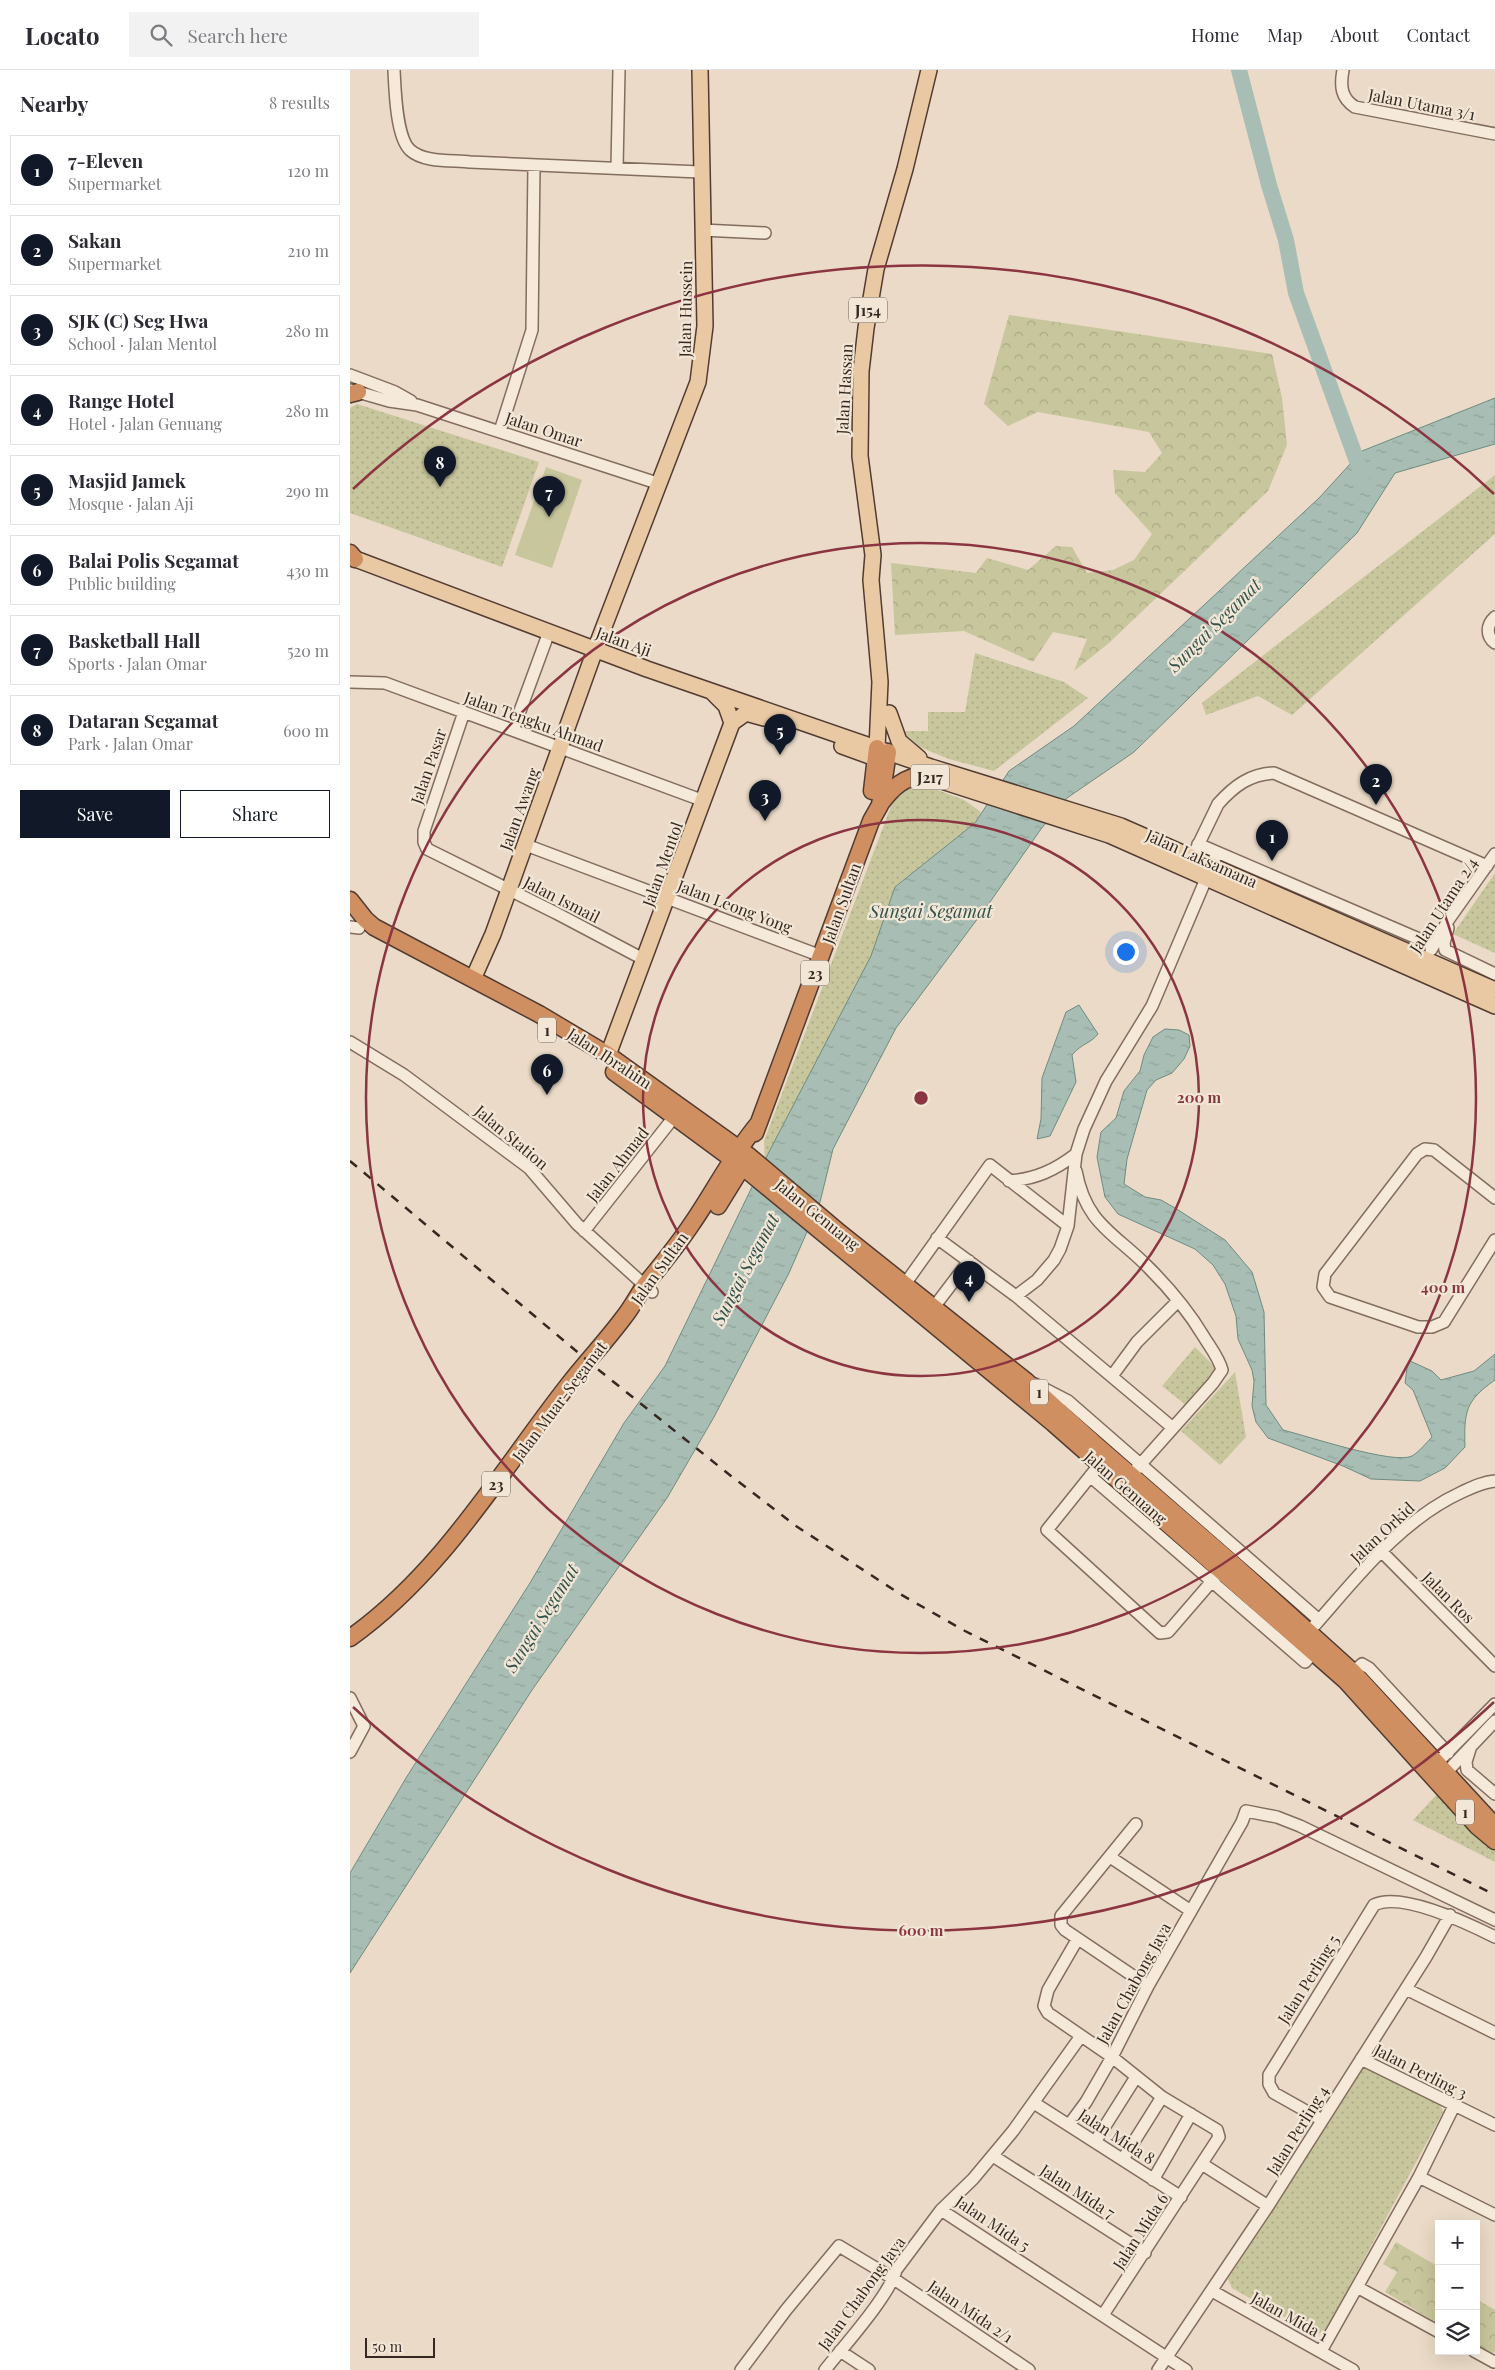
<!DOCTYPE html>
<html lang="en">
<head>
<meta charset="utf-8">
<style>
	body { margin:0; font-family:"Playfair Display",serif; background:#f2f2f3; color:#2b2b33 }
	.controls { position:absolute; right:15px; bottom:15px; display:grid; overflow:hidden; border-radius:0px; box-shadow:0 5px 20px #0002 }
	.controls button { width:45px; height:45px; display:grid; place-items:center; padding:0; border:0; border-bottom:1px solid #e1e1e2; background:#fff; color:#2b2b33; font:25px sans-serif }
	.scale { position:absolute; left:15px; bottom:12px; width:70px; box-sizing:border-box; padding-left:5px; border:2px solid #352820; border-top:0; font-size:14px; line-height:18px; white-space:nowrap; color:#352820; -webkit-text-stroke:4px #f2e6d6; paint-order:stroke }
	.you { position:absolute; left:775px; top:881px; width:18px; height:18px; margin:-12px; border:4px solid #fff; border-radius:50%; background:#1a73e8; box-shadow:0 0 0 8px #1a73e833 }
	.badge { display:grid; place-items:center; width:32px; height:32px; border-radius:50%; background:#111827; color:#fff; font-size:16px; font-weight:700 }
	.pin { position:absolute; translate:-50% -41px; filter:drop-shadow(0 1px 2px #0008) }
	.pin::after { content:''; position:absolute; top:26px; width:18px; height:15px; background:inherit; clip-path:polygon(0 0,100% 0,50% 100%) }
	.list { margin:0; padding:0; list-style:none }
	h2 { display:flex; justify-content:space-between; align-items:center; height:65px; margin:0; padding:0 20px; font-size:21px }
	h2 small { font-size:16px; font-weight:400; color:#7c7c81 }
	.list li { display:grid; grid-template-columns:32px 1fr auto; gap:15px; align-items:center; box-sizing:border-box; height:70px; margin:0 10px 10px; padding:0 10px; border:1px solid #e1e1e2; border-radius:0px }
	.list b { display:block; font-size:19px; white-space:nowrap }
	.list p { margin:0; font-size:16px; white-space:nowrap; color:#7c7c81 }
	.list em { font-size:16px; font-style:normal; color:#7c7c81 }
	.actions { display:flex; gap:10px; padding:15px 20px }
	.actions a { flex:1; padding:11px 0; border:1px solid #111827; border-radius:0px; text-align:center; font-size:18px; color:#111827 }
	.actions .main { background:#111827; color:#fff }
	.icon { flex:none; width:28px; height:28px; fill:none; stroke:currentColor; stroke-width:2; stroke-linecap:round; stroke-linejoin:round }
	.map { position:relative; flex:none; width:1145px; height:2300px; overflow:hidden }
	header { display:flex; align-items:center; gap:30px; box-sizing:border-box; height:70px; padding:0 25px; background:#fff; border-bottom:1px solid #e1e1e2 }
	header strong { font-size:24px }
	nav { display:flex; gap:28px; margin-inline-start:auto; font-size:18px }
	.search { width:350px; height:45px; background:#f2f2f3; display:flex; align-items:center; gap:12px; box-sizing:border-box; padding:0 18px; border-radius:0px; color:#7c7c81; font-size:19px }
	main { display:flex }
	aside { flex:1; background:#fff }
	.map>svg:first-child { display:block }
</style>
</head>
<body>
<header>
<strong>Locato</strong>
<div class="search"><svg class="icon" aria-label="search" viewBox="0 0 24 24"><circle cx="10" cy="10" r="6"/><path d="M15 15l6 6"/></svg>Search here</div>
<nav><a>Home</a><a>Map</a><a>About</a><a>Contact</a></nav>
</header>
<main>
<aside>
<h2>Nearby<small>8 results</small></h2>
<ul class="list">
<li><span class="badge">1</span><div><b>7-Eleven</b><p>Supermarket</p></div><em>120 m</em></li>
<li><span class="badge">2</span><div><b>Sakan</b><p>Supermarket</p></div><em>210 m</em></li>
<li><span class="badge">3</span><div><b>SJK (C) Seg Hwa</b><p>School · Jalan Mentol</p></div><em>280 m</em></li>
<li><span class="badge">4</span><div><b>Range Hotel</b><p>Hotel · Jalan Genuang</p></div><em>280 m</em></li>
<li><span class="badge">5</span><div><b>Masjid Jamek</b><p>Mosque · Jalan Aji</p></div><em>290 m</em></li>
<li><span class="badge">6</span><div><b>Balai Polis Segamat</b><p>Public building</p></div><em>430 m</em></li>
<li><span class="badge">7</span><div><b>Basketball Hall</b><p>Sports · Jalan Omar</p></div><em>520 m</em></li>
<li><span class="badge">8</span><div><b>Dataran Segamat</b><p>Park · Jalan Omar</p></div><em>600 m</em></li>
</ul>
<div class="actions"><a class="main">Save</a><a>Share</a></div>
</aside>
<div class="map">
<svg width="1145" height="2300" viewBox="0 0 1145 2300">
	<defs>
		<pattern id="grass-dots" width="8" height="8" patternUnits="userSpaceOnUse" patternTransform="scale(1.25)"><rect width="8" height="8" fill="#c7c69c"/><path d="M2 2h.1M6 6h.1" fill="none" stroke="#acaa86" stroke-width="1.8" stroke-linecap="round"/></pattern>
		<pattern id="forest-crowns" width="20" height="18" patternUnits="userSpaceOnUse" patternTransform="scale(1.25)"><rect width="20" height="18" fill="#c7c69c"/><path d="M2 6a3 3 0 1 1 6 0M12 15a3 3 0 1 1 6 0" fill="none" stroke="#acaa86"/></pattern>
		<pattern id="water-ripples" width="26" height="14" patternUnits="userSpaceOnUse" patternTransform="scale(1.25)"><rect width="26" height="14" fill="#a8beb4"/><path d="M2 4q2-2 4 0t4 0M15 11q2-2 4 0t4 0" fill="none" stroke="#91a39a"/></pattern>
	</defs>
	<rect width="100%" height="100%" fill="#eadac7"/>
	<path fill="url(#grass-dots)" d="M7,334L189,392L152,497L0,443V338Z
		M1145,405V464L942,645L908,626L856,645L852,633Z
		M625,583L714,612L738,628L644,701L599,689L570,677L552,661H578V642H615Z
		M572,714L614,730L631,742L625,753L545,817L521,886L415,1093L414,1071L548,718Z
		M1145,803V883L1103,864Z
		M845,1277L866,1298L836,1335L812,1316Z
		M885,1302L896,1367L870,1395L831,1361Z
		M1089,1722L1120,1758L1145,1781V1792L1063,1750Z
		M1015,1996L1089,2032L1093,2042L976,2260L966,2265L882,2218L878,2209Z"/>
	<path fill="url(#forest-crowns)" d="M659,245L922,284L932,328L937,375L918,421L759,573L724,601L737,569L703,562L683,592L614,561L545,565L541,493L626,503L637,488L678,500L706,476L722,477L737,503L763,500L784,490L802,464L765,423L763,400L795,402L812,383L799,362L688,342L658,356L634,334Z
		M1046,2172L1089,2197V2254L1035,2222L1047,2202L1033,2194Z
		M1126,2229L1145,2240V2280L1142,2285L1126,2276Z"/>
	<path fill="#c7c69c" d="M196,397L232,410L202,498L165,485Z"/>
	<path fill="url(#water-ripples)" stroke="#6f8b80" d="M1145,328V374L1045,403L1007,463L784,682L717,728L691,759L640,832L546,958L483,1079L470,1132L439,1203L364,1347L317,1428L182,1620L0,1903V1803L56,1708L180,1513L274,1353L315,1296L420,1080L521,886L545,817L625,753L659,701L724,656L969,428L1012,381Z
		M729,935L748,964C740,974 732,973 722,985L726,1012L700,1066L687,1069L691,1049L692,1008L716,942Z
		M815,959L829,960L839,965L840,976L834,989L822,1003L806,1010L797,1020L777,1089L774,1114L795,1127L811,1130L825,1138L875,1170L902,1202L914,1242L916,1335L933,1360C957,1366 1044,1395 1062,1386C1069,1382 1077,1372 1082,1367L1063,1320L1055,1313L1057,1298L1060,1291L1082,1301L1091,1310L1124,1301L1145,1284V1310C1115,1331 1114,1342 1115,1377L1095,1398L1070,1411L1021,1409L993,1396L918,1368L906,1352L902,1336L904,1311L902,1300L888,1269L886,1246L875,1214L863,1195L845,1179L768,1144L755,1127L747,1087L751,1062L766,1048L774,1021L790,1001L794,985L803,967Z"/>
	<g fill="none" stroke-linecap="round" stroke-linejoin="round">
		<path stroke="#a8beb4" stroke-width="16" d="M889,0L919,115L936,170L946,223L1012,405"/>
		<defs>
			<path id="minor" d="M44,0C45,19 46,67 60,80C74,93 103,90 120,92L350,102
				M993,0C990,16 991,28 1005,37L1145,64
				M267,98L269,0
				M352,160L415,163
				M0,305L45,322L61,331
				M1,320L39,331L67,335L310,414
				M150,361L182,260L184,95
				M1145,547C1136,555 1136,566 1145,573
				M0,612L35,613L354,731
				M114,642L74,761V772L77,779L206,843L295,890
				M163,660L199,562
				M848,774L1083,875
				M176,775L471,886
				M839,794L868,734C884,716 900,704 924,703L1137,796
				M0,857L9,858
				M1098,858L1094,873L1095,880L1145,904
				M1081,880L1099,849L1145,784
				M0,972L54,1005L179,1098L227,1154L302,1222
				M726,1101C736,1155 765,1163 799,1198C820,1219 839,1242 854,1267C860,1277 869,1288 872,1300L863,1313L781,1405
				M659,1111C686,1109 705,1100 726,1084
				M1145,1128L1084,1080L1075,1079L1067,1084L975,1204L973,1217L980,1227L1068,1257H1082L1094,1252L1145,1170
				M234,1161L324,1047
				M587,1168L666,1226L823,1358
				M555,1214L640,1095L718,1156
				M666,1226L687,1210L704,1190L710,1179L718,1156L726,1084L734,1059L756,1011L802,936L867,783
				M584,1237L619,1191
				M762,1306L787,1272L828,1231
				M685,1314L718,1331L969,1550
				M750,1394L697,1460L810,1563L818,1562L875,1496
				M740,1406L955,1592L964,1582
				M1031,1481L1145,1596
				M965,1555C1009,1505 1051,1450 1112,1422C1123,1417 1133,1412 1145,1411
				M1003,1602L1012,1594L1019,1598L1098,1683
				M0,1628L14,1656L0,1682
				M1120,1679L1116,1692L1117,1700L1145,1724
				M1092,1688L1145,1634
				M1091,1708L1145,1651
				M786,1754L711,1846V1855L715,1860L798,1916
				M760,1787L841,1841
				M727,1870L698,1920L694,1936L698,1943L762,1987L798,1916L892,1752L896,1741L927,1747L950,1756L1145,1850
				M1056,1919L1145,1963
				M1011,1989L1145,2055
				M684,2033L831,2127
				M972,2050L924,2023L919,2014V2005L1024,1835C1051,1821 1119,1854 1145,1867
				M719,2055L736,2032L762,1987L812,2027L867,2060L869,2067L753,2245
				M745,2072L786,2007
				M643,2086L795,2183
				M773,2089L812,2027
				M852,2094L918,2136
				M1069,2107L1145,2145
				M803,2110L841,2044
				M591,2140L836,2300
				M1007,2217L1089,2262
				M862,2221L1003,2300
				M490,2281L519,2300
				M971,2281L1069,2107L1104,2036
				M1124,2281L1144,2292
				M391,2300L436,2240L489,2176L544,2209L679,2300
				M475,2300C493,2277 540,2225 546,2200L591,2140L623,2109L663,2061L731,1966
				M808,2300L918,2136L1076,1887L1100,1845"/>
			<path id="major" d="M0,487L297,599L581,697L771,756L1145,920
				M539,643L549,671L569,688
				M382,653L396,643L414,648
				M492,676L536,692
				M527,678L530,612L521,510L523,485L510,386L511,301L516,258L526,199L555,99L579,0
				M567,703L759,765L1145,936
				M123,909L143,864L245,580L348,312L355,256L350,0
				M258,985L382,653L376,636L363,623"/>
			<path id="highway" d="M0,324L8,322
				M0,483L5,489
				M522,721L527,678
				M531,733C543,717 554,707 574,705
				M0,830L15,849L24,857L189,944L258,985L399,1086L490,1163L676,1311L744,1373L879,1490L1003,1602L1145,1756
				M264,1002L393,1097L703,1353L995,1610L1127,1756L1145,1771
				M405,1063L521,751L530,735L538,682
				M368,1136L397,1089
				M0,1568C93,1502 150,1402 219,1314C237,1291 257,1270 274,1247C282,1237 288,1225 295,1215C311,1195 327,1176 341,1155C364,1122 382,1085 408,1054"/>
		</defs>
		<use href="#minor" stroke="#836d5e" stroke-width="14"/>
		<use href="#major" stroke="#523c32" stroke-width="18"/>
		<use href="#highway" stroke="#523c32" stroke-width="19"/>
		<use href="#minor" stroke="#f5e9d9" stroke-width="11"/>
		<use href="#major" stroke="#e9c9a3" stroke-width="15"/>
		<use href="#highway" stroke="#cf8f61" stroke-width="16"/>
		<path stroke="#352820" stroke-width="2.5" stroke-dasharray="9 9" stroke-linecap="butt" d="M0,1091L250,1301L381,1406L446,1456L550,1524L615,1561L1145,1825"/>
	</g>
	<g fill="none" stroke="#8c3542" stroke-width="2.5">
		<circle cx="571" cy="1028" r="278"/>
		<circle cx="571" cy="1028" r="555"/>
		<path d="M1144 1632A833 833 0 0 1 3 1637M3 419A833 833 0 0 1 1144 424"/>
	</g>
	<g text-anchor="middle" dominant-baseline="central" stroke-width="4.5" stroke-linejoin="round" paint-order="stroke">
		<g fill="#f2e6d6" stroke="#6e6157" stroke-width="1">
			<rect x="499" y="227.5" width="38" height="25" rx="4"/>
			<rect x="561" y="694.5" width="38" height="25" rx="4"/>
			<rect x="451" y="890.5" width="28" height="25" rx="4"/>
			<rect x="188" y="947.5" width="18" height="25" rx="4"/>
			<rect x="680" y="1309.5" width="18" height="25" rx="4"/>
			<rect x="132" y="1401.5" width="28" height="25" rx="4"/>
			<rect x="1106" y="1729.5" width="18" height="25" rx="4"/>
		</g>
		<g font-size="15" font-weight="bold" fill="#352820">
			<text x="518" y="240">J154</text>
			<text x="580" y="707">J217</text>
			<text x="465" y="903">23</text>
			<text x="197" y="960">1</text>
			<text x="689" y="1322">1</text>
			<text x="146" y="1414">23</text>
			<text x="1115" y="1742">1</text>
		</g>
		<g font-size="16" fill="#352820" stroke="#f2e6d6">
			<text transform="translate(1072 34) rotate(11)">Jalan Utama 3/1</text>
			<text transform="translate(335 239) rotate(-89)">Jalan Hussein</text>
			<text transform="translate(494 319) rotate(-87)">Jalan Hassan</text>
			<text transform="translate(194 359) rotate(18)">Jalan Omar</text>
			<text transform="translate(274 571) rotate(20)">Jalan Aji</text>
			<text transform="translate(184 651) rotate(20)">Jalan Tengku Ahmad</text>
			<text transform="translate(78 696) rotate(-71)">Jalan Pasar</text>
			<text transform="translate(169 739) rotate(-70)">Jalan Awang</text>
			<text transform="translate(852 788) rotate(24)">Jalan Laksamana</text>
			<text transform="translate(312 794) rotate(-70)">Jalan Mentol</text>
			<text transform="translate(212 829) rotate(27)">Jalan Ismail</text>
			<text transform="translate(491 833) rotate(-70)">Jalan Sultan</text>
			<text transform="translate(1093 835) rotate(-57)">Jalan Utama 2/4</text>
			<text transform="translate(385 836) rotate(21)">Jalan Leong Yong</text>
			<text transform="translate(260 988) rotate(33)">Jalan Ibrahim</text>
			<text transform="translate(162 1067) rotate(40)">Jalan Station</text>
			<text transform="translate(267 1094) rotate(-52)">Jalan Ahmad</text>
			<text transform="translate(468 1144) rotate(39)">Jalan Genuang</text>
			<text transform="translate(309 1198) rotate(-54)">Jalan Sultan</text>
			<text transform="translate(209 1331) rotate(-53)">Jalan Muar-Segamat</text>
			<text transform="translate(776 1417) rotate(41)">Jalan Genuang</text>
			<text transform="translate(1032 1462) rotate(-43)">Jalan Orkid</text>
			<text transform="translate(1099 1527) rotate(45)">Jalan Ros</text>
			<text transform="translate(958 1909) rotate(-58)">Jalan Perling 5</text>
			<text transform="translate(783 1913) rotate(-61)">Jalan Chabong Jaya</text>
			<text transform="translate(1071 2001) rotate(27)">Jalan Perling 3</text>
			<text transform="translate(947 2060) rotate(-58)">Jalan Perling 4</text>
			<text transform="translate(767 2066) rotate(33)">Jalan Mida 8</text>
			<text transform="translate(728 2121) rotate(33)">Jalan Mida 7</text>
			<text transform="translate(643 2153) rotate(34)">Jalan Mida 5</text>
			<text transform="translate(790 2161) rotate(-57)">Jalan Mida 6</text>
			<text transform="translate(511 2223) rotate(-54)">Jalan Chabong Jaya</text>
			<text transform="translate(621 2241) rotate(34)">Jalan Mida 2/1</text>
			<text transform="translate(940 2246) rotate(29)">Jalan Mida 1</text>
		</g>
		<g font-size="18" font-style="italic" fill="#31534c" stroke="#f2e6d6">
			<text transform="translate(864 555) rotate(-45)">Sungai Segamat</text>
			<text x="581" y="841">Sungai Segamat</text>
			<text transform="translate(395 1199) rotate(-62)">Sungai Segamat</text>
			<text transform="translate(191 1548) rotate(-58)">Sungai Segamat</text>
		</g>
	</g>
	<circle cx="571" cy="1028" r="8" fill="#8c3542" stroke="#f2e6d6" stroke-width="2.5"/>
	<g font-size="15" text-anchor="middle" font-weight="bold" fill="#8c3542" stroke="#f2e6d6" stroke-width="4.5" stroke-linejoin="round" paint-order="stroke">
		<text x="849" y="1033">200 m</text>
		<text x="1093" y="1223">400 m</text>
		<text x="571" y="1866">600 m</text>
	</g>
</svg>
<div class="controls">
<button>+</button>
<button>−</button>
<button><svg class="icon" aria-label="layers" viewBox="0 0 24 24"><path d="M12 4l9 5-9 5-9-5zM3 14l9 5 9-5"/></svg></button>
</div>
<div class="scale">50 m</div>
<div class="you"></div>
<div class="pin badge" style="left:922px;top:791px">1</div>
<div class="pin badge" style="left:1026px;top:735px">2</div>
<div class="pin badge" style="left:415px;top:751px">3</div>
<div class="pin badge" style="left:619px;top:1232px">4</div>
<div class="pin badge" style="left:430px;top:685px">5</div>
<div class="pin badge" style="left:197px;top:1025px">6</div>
<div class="pin badge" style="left:199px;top:447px">7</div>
<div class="pin badge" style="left:90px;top:417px">8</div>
</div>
</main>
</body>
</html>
